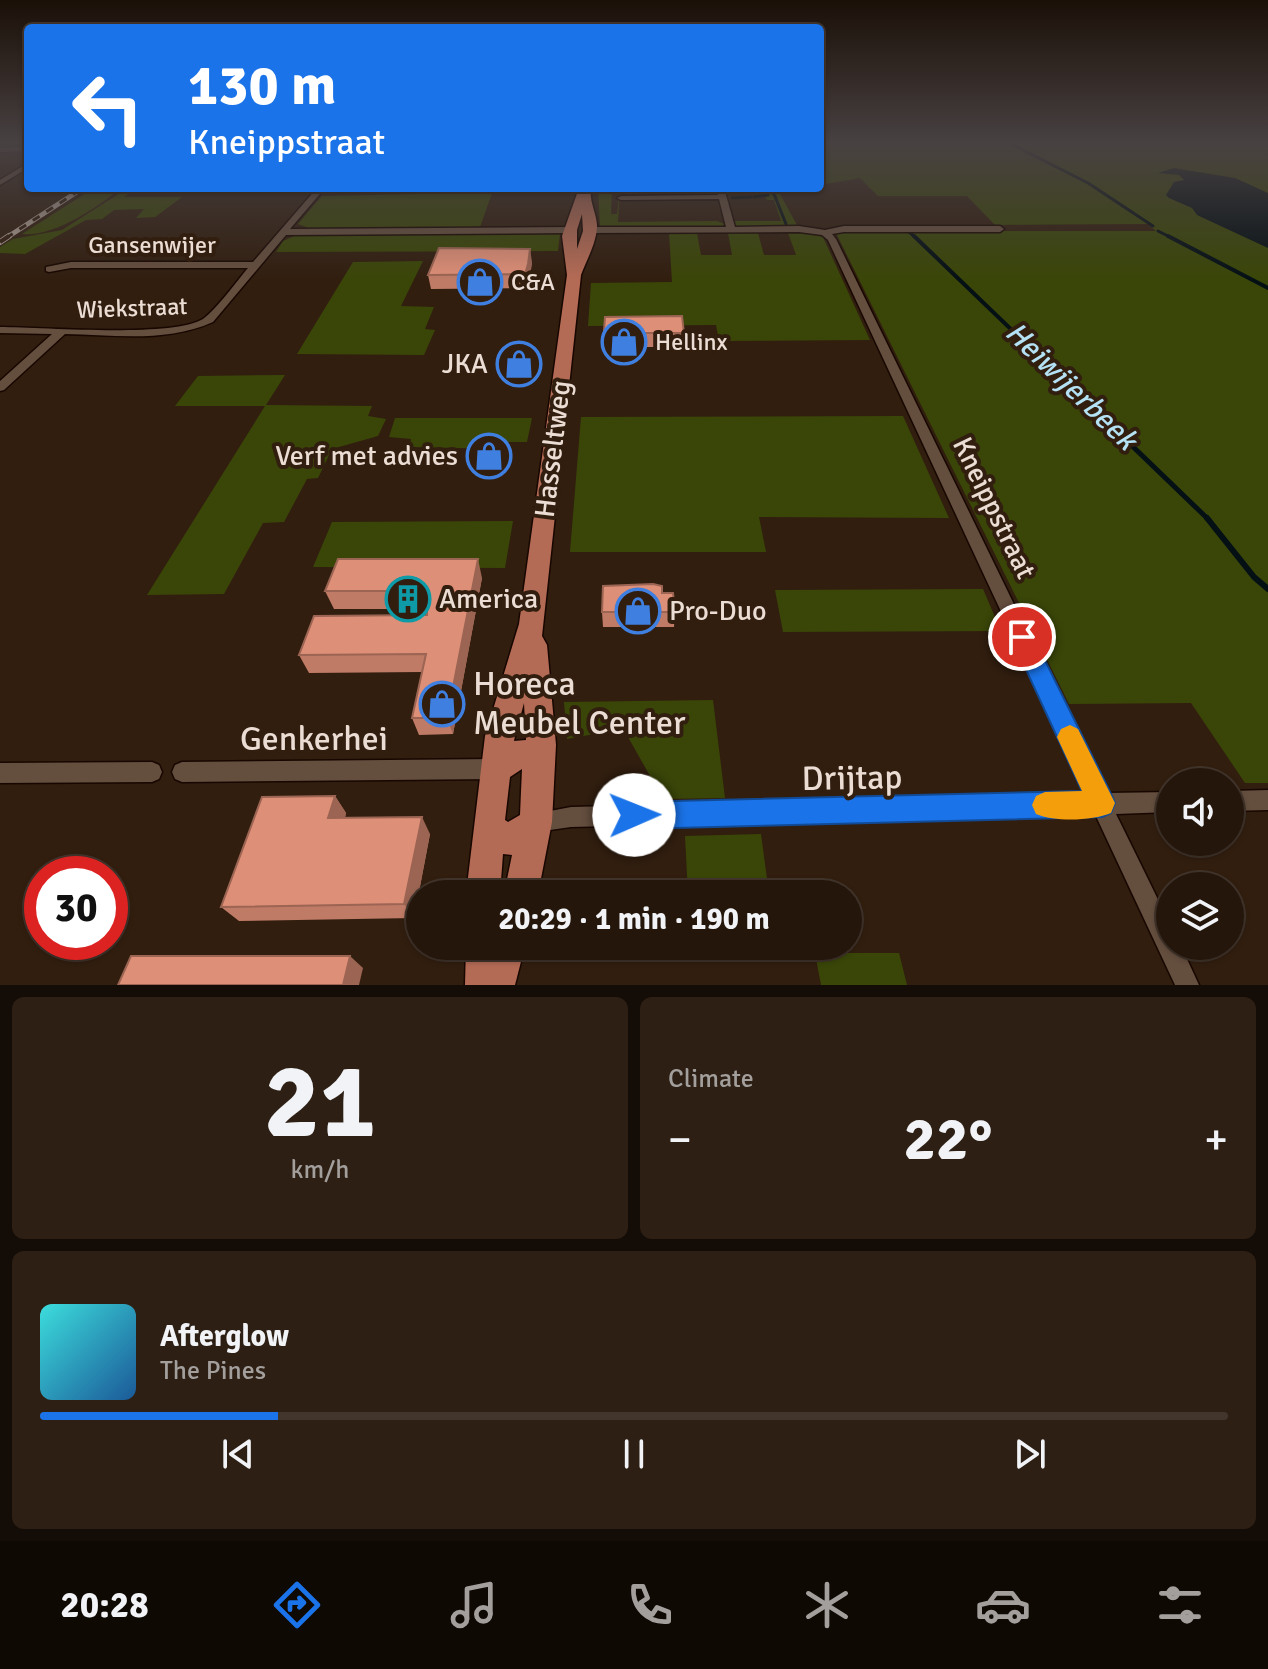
<!DOCTYPE html>
<html lang="en">
<head>
<meta charset="utf-8">
<style>
	body { margin:0; font-family:Signika,sans-serif; background:#2d1f14; color:#f1f3f6; height:100vh; display:flex; flex-direction:column; font-size:30px; white-space:nowrap }
	* { box-sizing:border-box; margin:0 }
	p { font-size:26px; color:#a39f9d }
	.icon { flex:none; width:44px; height:44px; fill:none; stroke:currentColor; stroke-width:2; stroke-linecap:round; stroke-linejoin:round }
	.map { position:relative; height:985px; overflow:hidden }
	.details { display:flex; flex-direction:column; gap:12px; padding:12px; background:#140c06; flex:1 }
	.details>* { flex:none }
	.guide { position:absolute; left:24px; top:24px; width:800px; height:168px; border-radius:8px; box-shadow:0 2px 6px #0004,0 0 0 2px #42352c; background:#1a73e8; color:#fff; overflow:hidden }
	.controls { position:absolute; left:1156px; top:768px; display:grid; gap:16px }
	.controls a { display:grid; place-items:center; width:88px; height:88px; border-radius:50%; background:#25160b; box-shadow:0 2px 6px #0004,0 0 0 2px #42352c; font-size:40px }
	.speed { position:absolute; left:24px; top:856px; display:flex; gap:16px; font-size:40px; font-weight:700; text-align:center }
	.speed>* { display:grid; place-content:center; width:104px; height:104px; border-radius:50%; background:#25160b; box-shadow:0 2px 6px #0004,0 0 0 2px #42352c; line-height:1 }
	.speed .limit { border:12px solid #d22; background:#fff; color:#111 }
	.pin { position:absolute; display:grid; place-items:center; width:68px; height:68px; color:#fff; margin:-34px; border:4px solid #fff; border-radius:50%; box-shadow:0 2px 8px #0007 }
	.me { position:absolute; width:88px; margin:-44px; rotate:89deg; stroke-linejoin:round; filter:drop-shadow(0 0 6px #0008) }
	.turn { display:flex; align-items:center; gap:28px; height:168px; padding:0 32px; font-size:36px }
	.turn .icon { width:104px; height:104px; stroke-width:2.5 }
	.turn b { display:block; font-size:56px; line-height:68px }
	.big { font-size:60px; font-weight:800; line-height:1.1 }
	.details .widget { flex:1; display:flex; flex-direction:column; justify-content:center; gap:12px; min-width:0; padding:0 28px; border-radius:12px; background:#2d1f14 }
	.details .dial { align-items:center; gap:0 }
	.dial b { font-size:104px; line-height:1 }
	.song { display:flex; align-items:center; gap:24px }
	.cover { width:96px; height:96px; border-radius:12px; background:linear-gradient(135deg,hsl(180 70% 55%),hsl(210 70% 35%)) }
	.played { height:8px; border-radius:4px; background:linear-gradient(90deg,#1a73e8 20%,#42352c 20%) }
	.keys { display:flex; justify-content:space-around; direction:ltr }
	.heat { display:flex; justify-content:space-between; align-items:center; font-size:44px; direction:ltr }
	.details .tiles { flex:1; display:grid; gap:12px; grid-template-columns:1fr 1fr }
	.widget:last-child { grid-column:span 2 }
	.trip { position:absolute; left:406px; top:880px; width:456px; height:80px; border-radius:40px; background:#25160b; box-shadow:0 2px 6px #0004,0 0 0 2px #42352c; font-weight:800; line-height:80px; text-align:center }
	.tabs { display:flex; height:128px; justify-content:space-around; align-items:center; background:#0f0904; color:#a39f9d }
	.tabs .icon { width:56px; height:56px }
	.tabs .on { color:#1a73e8 }
	.tabs b { font-size:36px; color:#f1f3f6 }
	.map>svg:first-child { display:block }
</style>
</head>
<body>
<div class="map">
<svg width="1268" height="985" viewBox="0 0 1268 985">
	<rect width="100%" height="100%" fill="#311e0f"/>
	<g fill="#3a4608">
		<path d="M 820,142 L 1268,142 L 1268,783 L 1245,783 L 1191,703 L 1069,704 L 835,231 L 1156,231 L 1148,224 L 995,225 L 967,196 L 878,196 L 860,178 L 820,185 Z"/>
		<path d="M 94,188 L 121,188 C 98,207 52,238 22,234 Z"/>
		<path d="M 128,188 L 137,188 L 124,197 L 182,197 L 155,217 L 136,218 L 144,209 L 114,210 L 102,219 L 86,220 L 25,254 L 0,253 L 0,247 L 13,239 L 62,230 Z"/>
		<path d="M 421,188 L 461,188 L 461,193 L 492,193 L 480,227 L 309,228 L 298,224 L 322,196 L 418,194 Z"/>
		<path d="M 598,188 L 612,188 L 611,214 L 617,214 L 620,188 L 618,222 L 717,221 L 725,224 L 717,228 L 600,227 Z"/>
		<path d="M 761,188 L 802,188 L 779,192 L 798,227 L 734,226 L 732,222 L 736,221 L 781,221 L 774,200 L 767,200 Z"/>
		<path d="M 669,233 L 697,233 L 701,255 L 732,255 L 728,233 L 758,233 L 764,255 L 796,255 L 788,233 L 812,233 L 823,237 L 870,340 L 719,341 L 716,325 L 588,326 L 591,283 L 672,282 Z"/>
		<path d="M 299,234 L 560,234 L 558,251 L 276,252 L 283,241 Z"/>
		<path d="M 423,261 L 401,306 L 434,307 L 425,329 L 435,330 L 424,355 L 297,354 L 353,262 Z"/>
		<path d="M 285,375 L 266,405 L 372,406 L 368,416 L 386,419 L 378,436 L 332,449 L 318,478 L 307,479 L 284,522 L 263,523 L 224,594 L 147,595 L 265,406 L 175,406 L 198,376 Z"/>
		<path d="M 903,416 L 949,518 L 759,517 L 766,552 L 570,552 L 581,417 Z"/>
		<path d="M 395,418 L 532,418 L 527,442 L 507,442 L 505,449 L 410,447 L 411,439 L 389,437 Z"/>
		<path d="M 513,521 L 505,568 L 313,567 L 332,522 Z"/>
		<path d="M 983,589 L 1001,631 L 783,632 L 775,590 Z"/>
		<path d="M 713,700 L 725,798 L 663,799 L 628,737 L 611,731 L 567,739 L 564,702 Z"/>
		<path d="M 761,834 L 769,894 L 688,894 L 685,836 Z"/>
		<path d="M 691,946 L 777,946 L 778,953 L 691,955 Z"/>
		<path d="M 815,953 L 899,953 L 907,985 L 821,985 Z"/>
	</g>
	<path fill="#051015" d="M 1174,168 L 1235,178 L 1268,193 L 1268,248 L 1197,215 L 1192,208 L 1169,198 L 1166,195 L 1174,182 L 1184,180 L 1179,175 L 1158,173 Z"/>
	<g fill="none" stroke-linecap="round" stroke-linejoin="round">
		<g stroke="#051015" stroke-width="3">
			<path d="M 1007,142 L 1088,183 L 1153,226"/>
			<path d="M 763,188 L 774,194 L 786,224"/>
			<path d="M 754,197 L 768,195"/>
			<path d="M 732,198 L 751,197"/>
			<path d="M 908,231 L 916,238"/>
			<path d="M 1158,231 L 1172,238"/>
		</g>
		<g stroke="#051015" stroke-width="4">
			<path d="M 914,236 L 1044,361"/>
			<path d="M 1168,236 L 1268,288"/>
		</g>
		<path stroke="#051015" stroke-width="5" d="M 1042,359 L 1209,520"/>
		<path stroke="#051015" stroke-width="6" d="M 1207,518 L 1254,577 L 1268,589"/>
		<g stroke="#180700" stroke-width="3">
			<g id="street">
				<path d="M 28,147 L 28,151 L 0,152 L 0,148 Z"/>
				<path d="M 28,163 L 28,168 L 0,185 L 0,180 Z"/>
				<path d="M 317,188 L 325,188 L 290,229 L 571,227 L 575,230 L 571,233 L 286,235 L 213,322 C 167,343 113,335 65,334 L 4,390 L 0,391 L 0,381 L 52,334 L 0,333 L 0,327 C 42,327 172,338 203,319 C 216,310 237,281 248,268 L 71,268 L 49,272 L 46,271 L 46,267 L 71,262 L 253,262 Z"/>
				<path d="M 716,188 L 724,188 L 735,227 L 799,226 L 825,230 L 844,226 L 1000,226 L 1004,229 L 1000,232 L 844,232 L 832,234 L 836,239 L 1106,793 L 1170,792 L 1170,812 L 1116,814 L 1170,924 L 1170,946 L 1181,946 L 1199,985 L 1175,985 L 1095,814 L 571,827 L 536,832 L 529,829 L 526,822 L 529,815 L 571,807 L 1086,794 L 828,240 L 822,235 L 799,232 L 591,233 L 587,230 L 591,227 L 726,227 L 719,199 L 621,200 L 617,198 L 621,196 L 718,195 Z"/>
				<path d="M 495,759 L 502,762 L 505,769 L 502,776 L 495,779 L 182,782 L 175,779 L 172,772 L 175,765 L 182,762 Z"/>
				<path d="M 152,762 L 159,765 L 162,772 L 159,779 L 152,782 L 0,783 L 0,763 Z"/>
				<path d="M 1268,790 L 1268,810 L 1230,811 L 1230,791 Z"/>
			</g>
		</g>
		<g stroke="#180700" stroke-width="3">
			<g id="primary">
				<path d="M 579,188 L 591,188 C 589,202 596,211 597,225 C 597,242 587,259 581,275 L 542,636 L 547,645 L 556,745 L 552,822 L 538,894 L 504,894 L 512,855 L 503,854 L 500,894 L 466,894 L 485,736 L 519,624 L 567,275 L 562,236 ZM 582,214 L 583,231 L 577,249 L 577,230 ZM 524,703 L 526,740 L 514,741 L 515,736 ZM 522,769 L 520,815 L 508,822 L 505,820 L 510,777 Z"/>
				<path d="M 466,946 L 525,946 L 515,985 L 465,985 Z"/>
			</g>
		</g>
		<use href="#street" fill="#644e3e" fill-rule="evenodd"/>
		<use href="#primary" fill="#b46b55" fill-rule="evenodd"/>
		<g stroke="#ac9d92" stroke-width="5">
			<path id="rail-far1" d="M 6,238 L 83,188"/>
		</g>
		<g stroke="#ac9d92" stroke-width="6">
			<path id="rail" d="M 0,242 L 9,236"/>
		</g>
		<use href="#rail-far1" stroke="#311e0f" stroke-width="3" stroke-dasharray="8" stroke-linecap="butt"/>
		<use href="#rail" stroke="#311e0f" stroke-width="4" stroke-dasharray="11" stroke-linecap="butt"/>
	</g>
	<g fill="#bf7b66">
		<path d="M 532,262 L 530,277 L 526,288 L 431,289 L 428,275 Z"/>
		<path d="M 604,331 L 684,333 L 683,347 L 644,347 L 644,354 L 616,354 L 613,345 L 604,345 Z"/>
		<path d="M 482,578 L 453,734 L 419,735 L 412,718 L 422,672 L 309,673 L 299,655 L 427,615 L 427,609 L 334,609 L 325,591 Z"/>
		<path d="M 662,593 L 675,612 L 674,627 L 603,627 L 602,612 Z"/>
		<path d="M 335,796 L 346,813 L 345,818 L 430,834 L 414,918 L 239,921 L 221,907 Z"/>
	</g>
	<g fill="#9b6453">
		<path d="M 530,249 L 532,262 L 530,277 L 526,288 L 525,274 Z"/>
		<path d="M 478,559 L 482,578 L 453,734 L 447,718 Z"/>
		<path d="M 335,796 L 346,813 L 340,834 L 328,818 Z"/>
		<path d="M 422,817 L 430,834 L 414,918 L 404,904 Z"/>
		<path d="M 350,956 L 363,968 L 359,985 L 343,985 Z"/>
	</g>
	<g fill="#de8f77" stroke="#9b6453" stroke-width="2">
		<path d="M 439,248 L 530,249 L 528,264 L 525,274 L 428,275 Z"/>
		<path d="M 682,316 L 684,333 L 644,333 L 644,339 L 615,340 L 613,331 L 604,331 L 605,317 Z"/>
		<path d="M 338,559 L 478,559 L 447,718 L 412,718 L 426,654 L 299,655 L 314,616 L 427,615 L 427,591 L 325,591 Z"/>
		<path d="M 653,584 L 662,586 L 662,593 L 673,593 L 675,612 L 602,612 L 603,586 Z"/>
		<path d="M 335,796 L 328,818 L 422,817 L 404,904 L 221,907 L 262,797 Z"/>
		<path d="M 131,956 L 350,956 L 343,985 L 118,985 Z"/>
	</g>
	<linearGradient id="sky" x2="0" y2="1"><stop stop-color="#1b1008"/><stop offset="0.51" stop-color="#484142"/><stop offset="1" stop-color="#484142" stop-opacity="0"/></linearGradient>
	<rect width="1268" height="280" fill="url(#sky)"/>
	<path fill="#1a73e8" stroke="#114b97" stroke-width="2" d="M 1022,627 L 1030,630 L 1111,794 L 1115,803 L 1111,813 L 1102,817 L 634,829 L 625,825 L 621,815 L 625,806 L 634,802 L 1082,791 L 1011,637 L 1014,630 Z"/>
	<path fill="#f59e0b" d="M 1070,725 L 1078,729 L 1115,803 L 1111,813 C 1092,821 1055,822 1036,814 L 1032,805 L 1036,796 L 1045,792 L 1082,791 L 1057,737 L 1061,729 Z"/>
	<defs>
		<g id="shop-ring" transform="scale(2.3)"><circle r="9.5" fill="#311e0f" stroke="#3f7fe0" stroke-width="1.5"/><path d="M-5-2.5h2.3a2.7 3.5 0 0 1 5.4 0H5L5.5 6h-11ZM-1.5-2.5h3a1.5 2.3 0 0 0-3 0Z" fill="#3f7fe0"/></g>
		<g id="building-ring" transform="scale(2.3)"><circle r="9.5" fill="#311e0f" stroke="#0f9aa8" stroke-width="1.5"/><path d="M-4-6H4V6H1V3H-1V6H-4ZM-2.5-4.3h1.7v1.8h-1.7ZM.8-4.3h1.7v1.8H.8ZM-2.5-1h1.7V.8h-1.7ZM.8-1h1.7V.8H.8Z" fill="#0f9aa8"/></g>
	</defs>
	<g fill-rule="evenodd">
		<use href="#shop-ring" x="480" y="282"/>
		<use href="#shop-ring" x="624" y="342"/>
		<use href="#shop-ring" x="519" y="364"/>
		<use href="#shop-ring" x="489" y="456"/>
		<use href="#building-ring" x="408" y="599"/>
		<use href="#shop-ring" x="638" y="611"/>
		<use href="#shop-ring" x="442" y="704"/>
	</g>
	<g text-anchor="middle" dominant-baseline="central" stroke-width="8" stroke-linejoin="round" paint-order="stroke">
		<g font-size="24" fill="#ebddd4" stroke="#311e0f">
			<text x="152" y="245">Gansenwijer</text>
			<text transform="translate(132 308) rotate(-2)">Wiekstraat</text>
		</g>
		<g font-size="24" fill="#ebddd4" stroke="#311e0f" text-anchor="start">
			<text x="511" y="282">C&amp;A</text>
			<text x="655" y="342">Hellinx</text>
		</g>
		<g font-size="28" fill="#ebddd4" stroke="#311e0f" text-anchor="end">
			<text x="488" y="364">JKA</text>
			<text x="458" y="456">Verf met advies</text>
			<text x="439" y="599" text-anchor="start">America</text>
			<text x="669" y="611" text-anchor="start">Pro-Duo</text>
		</g>
		<g font-size="28" fill="#ebddd4" stroke="#311e0f">
			<text transform="translate(553 449) rotate(-83)">Hasseltweg</text>
			<text transform="translate(994 508) rotate(64)">Kneippstraat</text>
		</g>
		<g font-size="30" font-style="italic" fill="#b4e2f4" stroke="#311e0f">
			<text transform="translate(1071 386) rotate(44)">Heiwijerbeek</text>
		</g>
		<g font-size="34" fill="#ebddd4" stroke="#311e0f" text-anchor="start">
			<text x="473" y="684">Horeca<tspan x="473" dy="39">Meubel Center</tspan></text>
		</g>
		<g font-size="34" fill="#ebddd4" stroke="#311e0f">
			<text x="314" y="739">Genkerhei</text>
			<text transform="translate(852 778) rotate(-1)">Drijtap</text>
		</g>
	</g>
</svg>
<div class="controls">
<a><svg class="icon" aria-label="sound" viewBox="0 0 24 24"><path d="M4 9h4l5-4v14l-5-4H4zM17 9q2 3 0 6"/></svg></a>
<a><svg class="icon" aria-label="layers" viewBox="0 0 24 24"><path d="M12 4l9 5-9 5-9-5zM3 14l9 5 9-5"/></svg></a>
</div>
<div class="speed"><div class="limit">30</div></div>
<div class="pin" style="left:1022px;top:637px;background:#d93025"><svg class="icon" aria-label="arrive" viewBox="0 0 24 24"><path d="M6 21V4h12l-3 4 3 4H6"/></svg></div>
<svg class="me" style="left:634px;top:815px" viewBox="-20 -20 40 40"><circle r="19" fill="#fff"/><path d="M0-13L10 11 0 6-10 11z" fill="#1a73e8"/></svg>
<div class="trip">20:29 · 1 min · 190 m</div>
<div class="guide">
<div class="turn"><svg class="icon" aria-label="left" viewBox="0 0 24 24"><path d="M17 20v-9H6M10 6l-5 5 5 5"/></svg><div><b>130 m</b>Kneippstraat</div></div>
</div>
</div>
<section class="details">
<div class="tiles">
<div class="widget dial"><b>21</b><p>km/h</p></div>
<div class="widget"><p>Climate</p>
<div class="heat"><a>−</a><b class="big">22°</b><a>+</a></div>
</div>
<div class="widget">
<div class="song"><i class="cover"></i><div><b>Afterglow</b><p>The Pines</p></div></div>
<div class="played"></div>
<div class="keys"><svg class="icon" aria-label="previous" viewBox="0 0 24 24"><path d="M18 5L8 12l10 7zM5 5v14"/></svg><svg class="icon" aria-label="pause" viewBox="0 0 24 24"><path d="M8 5v14M16 5v14"/></svg><svg class="icon" aria-label="next" viewBox="0 0 24 24"><path d="M6 5l10 7-10 7zM19 5v14"/></svg></div>
</div>
</div>
</section>
<nav class="tabs">
<b>20:28</b>
<svg class="icon on" aria-label="directions" viewBox="0 0 24 24"><path d="M12 3l9 9-9 9-9-9zM9 14v-3h6M13 9l2 2-2 2"/></svg>
<svg class="icon" aria-label="music" viewBox="0 0 24 24"><path d="M9 18V5l10-2v13"/><circle cx="6" cy="18" r="3"/><circle cx="16" cy="16" r="3"/></svg>
<svg class="icon" aria-label="phone" viewBox="0 0 24 24"><path d="M5 4h4l2 5-3 2q2 4 5 5l2-3 5 2v4C11 20 4 13 5 4z"/></svg>
<svg class="icon" aria-label="climate" viewBox="0 0 24 24"><path d="M12 3v18M4 7l16 10M4 17L20 7"/></svg>
<svg class="icon" aria-label="car" viewBox="0 0 24 24"><path d="M5 17H2v-5l4-1 3-4h7l3 4 3 1v5h-3M9 17h6M6 11h13"/><circle cx="7" cy="17" r="2"/><circle cx="17" cy="17" r="2"/></svg>
<svg class="icon" aria-label="filters" viewBox="0 0 24 24"><path d="M4 7h16M4 17h16"/><circle cx="9" cy="7" r="2"/><circle cx="15" cy="17" r="2"/></svg>
</nav>
</body>
</html>
